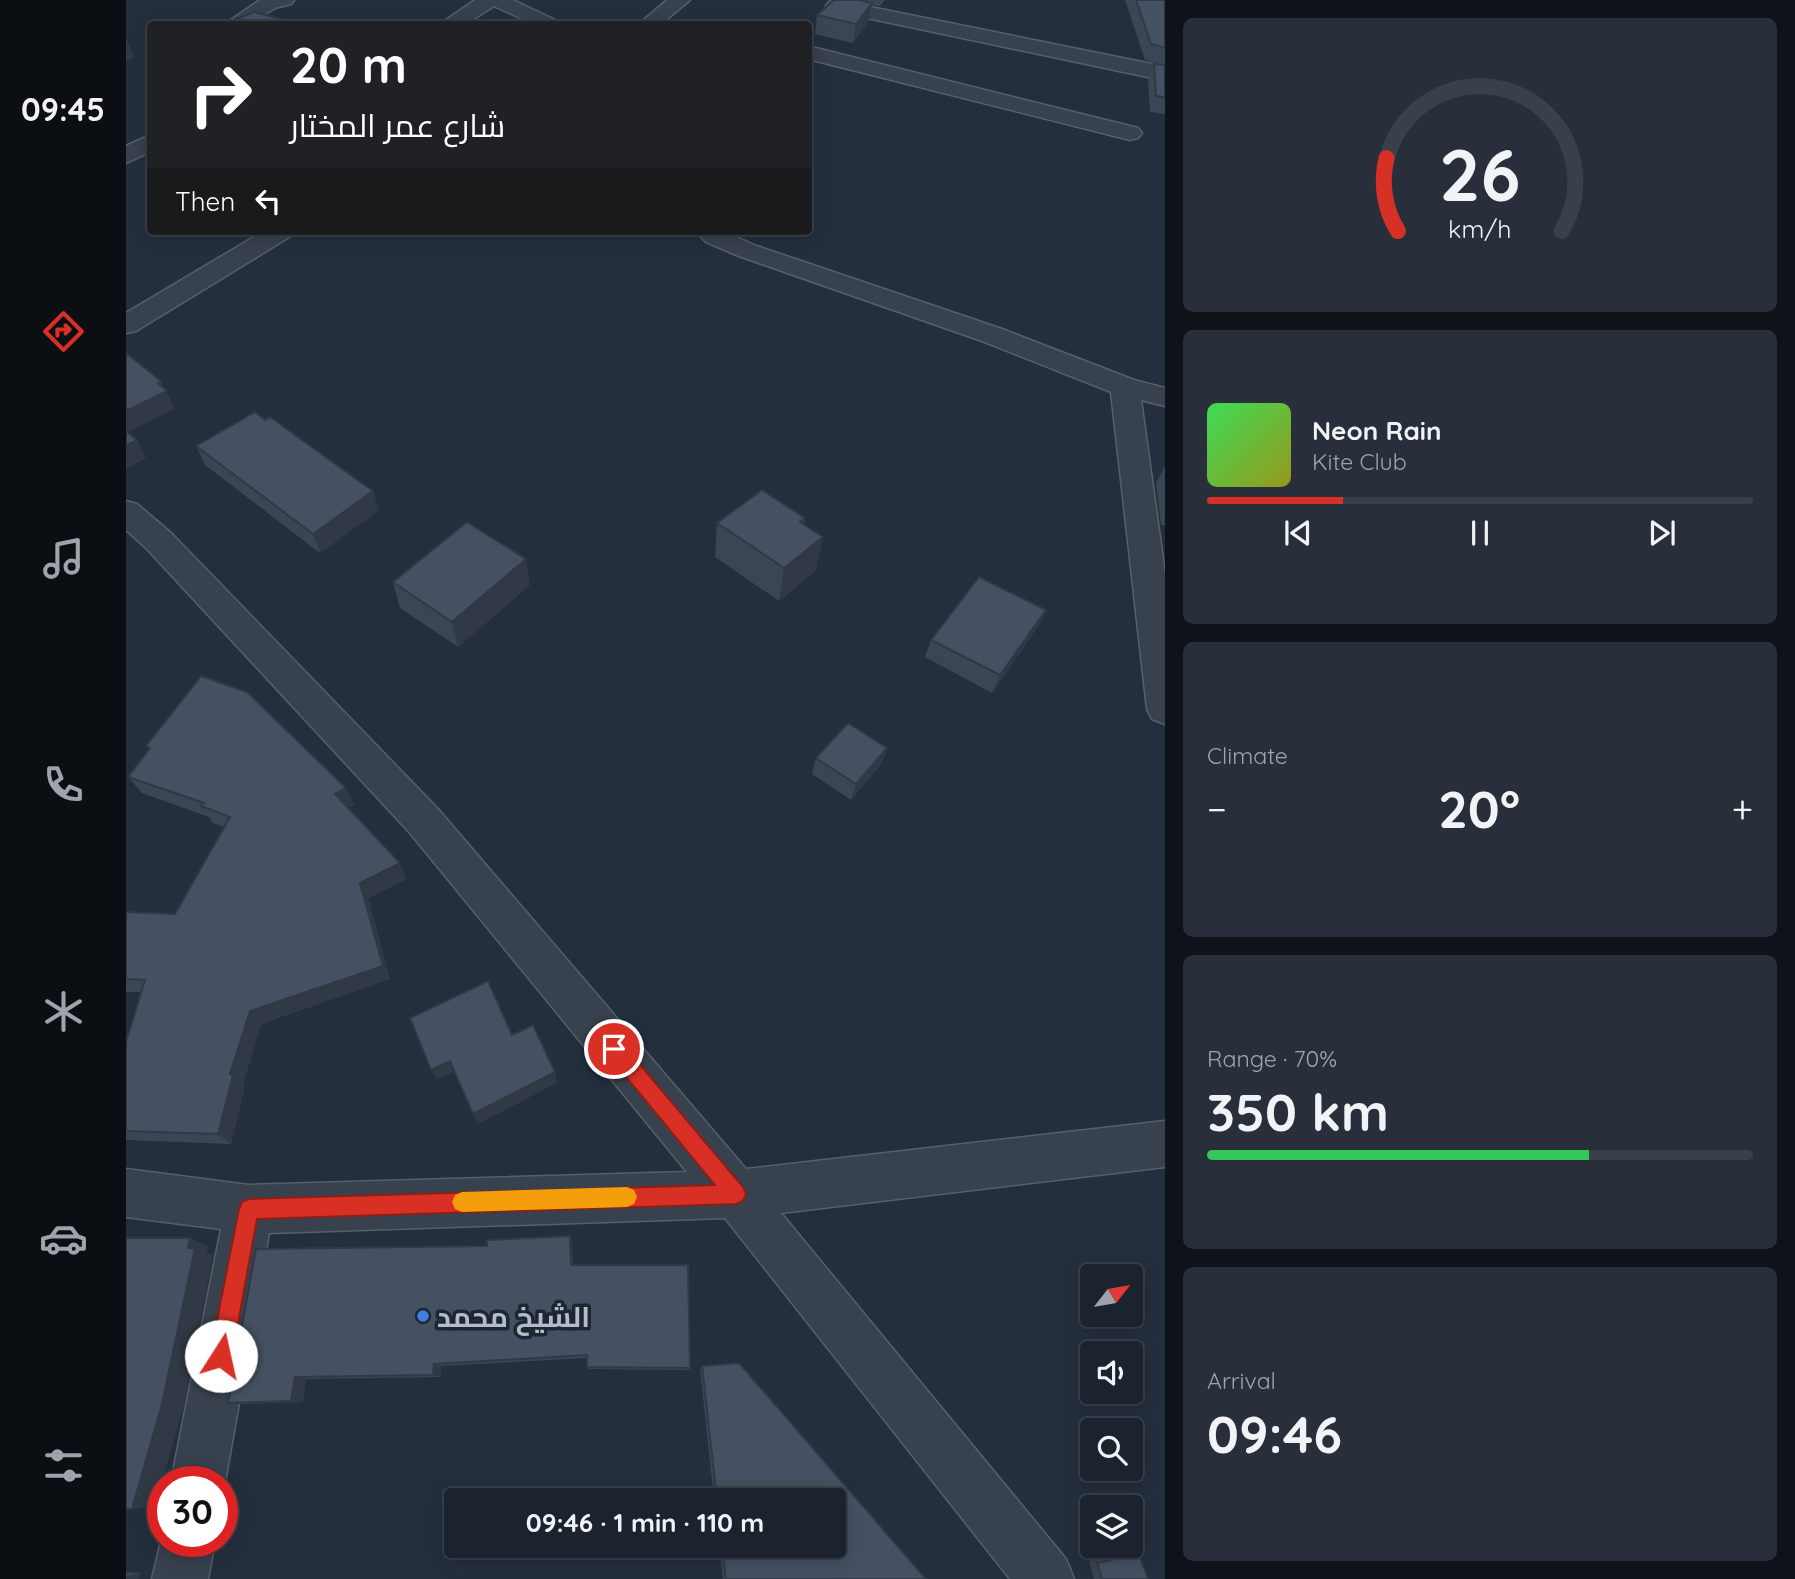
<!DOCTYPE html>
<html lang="en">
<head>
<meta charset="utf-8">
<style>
	body { margin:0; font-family:Quicksand,Cairo,sans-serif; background:#282f3a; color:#f1f3f6; height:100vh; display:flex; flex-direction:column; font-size:26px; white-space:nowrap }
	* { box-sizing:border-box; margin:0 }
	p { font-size:23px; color:#a0a4aa }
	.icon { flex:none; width:38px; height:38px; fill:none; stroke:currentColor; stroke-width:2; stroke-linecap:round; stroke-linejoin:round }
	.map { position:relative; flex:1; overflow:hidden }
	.sheet { display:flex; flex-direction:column; gap:18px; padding:18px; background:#0f1319; width:630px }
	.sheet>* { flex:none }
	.guide { position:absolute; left:21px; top:21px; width:665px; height:214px; border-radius:7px; box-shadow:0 4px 18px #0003,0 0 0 2px #39404a; background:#202124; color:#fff; overflow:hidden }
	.needle { width:46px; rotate:59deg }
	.buttons { position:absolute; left:954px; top:1264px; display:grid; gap:14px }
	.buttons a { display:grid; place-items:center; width:63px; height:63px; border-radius:7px; background:#1b232e; box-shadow:0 4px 18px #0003,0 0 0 2px #39404a; font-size:35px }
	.speed { position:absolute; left:21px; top:1466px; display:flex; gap:14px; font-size:35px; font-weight:700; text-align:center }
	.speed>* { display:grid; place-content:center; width:91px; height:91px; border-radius:50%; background:#1b232e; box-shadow:0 4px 18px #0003,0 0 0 2px #39404a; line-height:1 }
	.speed .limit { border:10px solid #d22; background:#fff; color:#111 }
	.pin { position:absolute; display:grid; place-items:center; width:60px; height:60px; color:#fff; margin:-30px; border:4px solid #fff; border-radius:50%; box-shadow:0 2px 7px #0007 }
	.me { position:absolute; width:77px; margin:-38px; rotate:10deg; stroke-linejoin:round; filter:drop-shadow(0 0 5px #0008) }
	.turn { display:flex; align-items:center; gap:24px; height:147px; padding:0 28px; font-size:32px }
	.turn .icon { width:91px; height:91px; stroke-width:2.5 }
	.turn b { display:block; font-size:49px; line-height:60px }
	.then { display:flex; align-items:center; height:66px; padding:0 28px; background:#0003; gap:14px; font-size:26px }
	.big { font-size:52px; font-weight:800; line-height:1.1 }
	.sheet .tile { flex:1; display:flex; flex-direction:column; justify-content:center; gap:10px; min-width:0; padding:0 24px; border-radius:10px; background:#282f3a }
	.sheet .dial { align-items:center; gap:0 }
	.dial svg { height:182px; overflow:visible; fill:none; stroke:#39404a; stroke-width:7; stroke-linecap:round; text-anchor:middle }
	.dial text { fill:#f1f3f6; stroke:none }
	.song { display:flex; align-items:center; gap:21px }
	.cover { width:84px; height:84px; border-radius:10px; background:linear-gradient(135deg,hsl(130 70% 55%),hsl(60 70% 35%)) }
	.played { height:7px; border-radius:4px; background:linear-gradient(90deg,#d93025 25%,#39404a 25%) }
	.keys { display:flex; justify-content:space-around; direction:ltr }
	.heat { display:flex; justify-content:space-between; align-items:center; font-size:38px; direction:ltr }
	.charge { height:10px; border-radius:5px; background:linear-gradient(90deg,#34c759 70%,#39404a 0) }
	.trip { position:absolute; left:318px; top:1488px; width:402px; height:70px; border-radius:7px; background:#1b232e; box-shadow:0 4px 18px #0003,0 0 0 2px #39404a; font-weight:800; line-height:70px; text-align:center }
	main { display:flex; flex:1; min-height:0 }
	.tabs { display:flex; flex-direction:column; width:126px; justify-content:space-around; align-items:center; background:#0b0e12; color:#a0a4aa }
	.tabs .icon { width:49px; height:49px }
	.tabs .active { color:#d93025 }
	.tabs b { font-size:32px; color:#f1f3f6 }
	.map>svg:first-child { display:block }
</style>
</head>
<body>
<main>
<nav class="tabs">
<b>09:45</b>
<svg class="icon active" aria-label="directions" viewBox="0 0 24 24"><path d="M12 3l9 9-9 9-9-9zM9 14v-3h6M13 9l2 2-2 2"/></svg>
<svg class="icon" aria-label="music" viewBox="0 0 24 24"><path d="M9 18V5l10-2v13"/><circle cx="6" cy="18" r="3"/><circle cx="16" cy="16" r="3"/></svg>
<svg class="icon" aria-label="phone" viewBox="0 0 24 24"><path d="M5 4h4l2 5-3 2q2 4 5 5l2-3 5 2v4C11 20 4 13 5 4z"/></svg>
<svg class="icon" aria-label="climate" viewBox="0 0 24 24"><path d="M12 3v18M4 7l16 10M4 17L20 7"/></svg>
<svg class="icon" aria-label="car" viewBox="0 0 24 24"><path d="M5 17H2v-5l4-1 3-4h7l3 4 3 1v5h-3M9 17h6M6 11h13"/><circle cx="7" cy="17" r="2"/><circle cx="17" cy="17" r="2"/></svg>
<svg class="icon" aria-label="filters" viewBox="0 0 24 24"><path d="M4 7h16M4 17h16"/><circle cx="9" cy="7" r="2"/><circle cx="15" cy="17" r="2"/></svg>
</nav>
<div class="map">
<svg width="1039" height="1579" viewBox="0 0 1039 1579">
	<rect width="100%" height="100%" fill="#242f3e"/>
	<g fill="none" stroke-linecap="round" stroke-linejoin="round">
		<g stroke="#565f6c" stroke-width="3">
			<g id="minor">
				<path d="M 134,0 L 168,0 L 165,4 L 149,8 L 123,24 L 99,24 Z"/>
				<path d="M 349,0 L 387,0 L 429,20 L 432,24 L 407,24 L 368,6 L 340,24 L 317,24 L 320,20 Z"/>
				<path d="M 541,0 L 564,0 L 535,24 L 513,24 Z"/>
				<path d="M 710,0 L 1031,65 L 1039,67 L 1039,76 L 1031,79 L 703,10 L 700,6 L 703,2 Z"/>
				<path d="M 682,46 L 1012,128 L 1016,133 L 1012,138 L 1004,140 L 682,59 Z"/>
				<path d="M 24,135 L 24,152 L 0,163 L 0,146 Z"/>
				<path d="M 138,231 L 169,231 L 165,236 L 10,331 L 0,333 L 0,313 Z"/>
				<path d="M 570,231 L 597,231 L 628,245 L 876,329 L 1008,380 L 1039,388 L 1039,406 L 1015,400 L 1039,574 L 1039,724 L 1026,719 L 1021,709 L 985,392 L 856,341 L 610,255 L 580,242 Z"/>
				<path d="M 0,501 L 11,504 L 45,533 L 312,809 L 620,1169 L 1039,1121 L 1039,1167 L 655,1213 L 940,1559 L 948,1579 L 884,1579 L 599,1218 L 143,1233 L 99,1482 L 96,1489 L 96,1482 L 45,1482 L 95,1229 L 0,1217 L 0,1169 L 123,1185 L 561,1172 L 284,833 L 21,549 L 0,530 Z"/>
				<path d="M 37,1533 L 37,1542 L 89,1542 L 82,1579 L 26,1579 Z"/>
			</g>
		</g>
		<use href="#minor" fill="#38414e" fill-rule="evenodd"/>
	</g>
	<g fill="#3b4654">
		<path d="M 708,0 L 759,0 L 754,6 L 746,5 L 743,21 L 727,43 L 689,34 L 691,15 Z"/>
		<path d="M 999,0 L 1039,0 L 1039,114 L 1024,112 L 1022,80 L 1028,64 L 1036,65 L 1019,60 Z"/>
		<path d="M 617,231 L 636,231 L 631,236 Z"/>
		<path d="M 70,446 L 253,510 L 194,553 L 79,465 Z"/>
		<path d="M 1039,466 L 1039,525 L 1035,525 L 1030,483 Z"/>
		<path d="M 679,518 L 678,525 L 690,570 L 653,601 L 589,557 L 591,523 Z"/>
		<path d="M 267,582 L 404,585 L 332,647 L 274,608 Z"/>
		<path d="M 920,610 L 911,628 L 866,693 L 799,657 L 805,640 Z"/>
		<path d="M 20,746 L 220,788 L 228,805 L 222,808 L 274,863 L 280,879 L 242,898 L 264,979 L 135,1024 L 117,1084 L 119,1085 L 105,1144 L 0,1140 L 0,1042 L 15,992 L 0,992 L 0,912 L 49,914 L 98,827 L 87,823 L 83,817 L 16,793 L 2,777 L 23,750 Z"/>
		<path d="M 761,748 L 755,764 L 725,800 L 686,774 L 690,758 Z"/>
		<path d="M 444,1236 L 446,1242 L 447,1265 L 564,1368 L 563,1370 L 463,1369 L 461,1367 L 461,1358 L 315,1366 L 314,1377 L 180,1379 L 177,1402 L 115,1404 L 102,1403 L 361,1246 Z"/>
		<path d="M 576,1366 L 800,1579 L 597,1579 L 593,1545 L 709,1545 L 709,1500 L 588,1500 L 574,1369 Z"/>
		<path d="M 1004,1552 L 1013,1554 L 1022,1579 L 968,1579 L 963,1561 Z"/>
		<path d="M 0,1572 L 14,1573 L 13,1579 L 0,1579 Z"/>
	</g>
	<g fill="#303945">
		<path d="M 746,3 L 743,21 L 727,43 L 730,24 Z"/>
		<path d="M 1,39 L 8,56 L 0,62 L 0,40 Z"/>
		<path d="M 35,381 L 49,409 L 0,433 L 0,411 Z"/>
		<path d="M 11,440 L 20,458 L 0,469 L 0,446 Z"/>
		<path d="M 247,491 L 253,510 L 194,553 L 187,534 Z"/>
		<path d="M 697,537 L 690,570 L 653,601 L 658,568 Z"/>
		<path d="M 400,559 L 404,585 L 332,647 L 326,622 Z"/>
		<path d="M 920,610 L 911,628 L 866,693 L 874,675 Z"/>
		<path d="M 761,748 L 755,764 L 725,800 L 730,784 Z"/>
		<path d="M 220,788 L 228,805 L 217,811 L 209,794 Z"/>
		<path d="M 274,863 L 280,879 L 242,898 L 264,979 L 135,1024 L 117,1084 L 119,1085 L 105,1144 L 92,1134 L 104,1074 L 124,1011 L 234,883 Z"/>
		<path d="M 324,1061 L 329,1071 L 311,1080 L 305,1070 Z"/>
		<path d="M 429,1072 L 431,1083 L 352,1124 L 347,1114 Z"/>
		<path d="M 444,1236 L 446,1242 L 447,1270 L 445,1265 Z"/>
		<path d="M 64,1238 L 82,1246 L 81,1253 L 87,1255 L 58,1405 L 29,1506 L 6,1509 Z"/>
		<path d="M 308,1364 L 315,1366 L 314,1377 L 307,1375 Z"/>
		<path d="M 169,1377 L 180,1379 L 177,1402 L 165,1401 Z"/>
		<path d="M 14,1573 L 13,1579 L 0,1579 L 0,1577 Z"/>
	</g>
	<g fill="#455162" stroke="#303945" stroke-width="2">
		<path d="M 708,0 L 733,0 L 746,3 L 730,24 L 691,15 Z"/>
		<path d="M 1010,0 L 1039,0 L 1039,48 L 1025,44 Z"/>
		<path d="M 128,12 L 174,24 L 98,24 Z"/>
		<path d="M 1028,64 L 1039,65 L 1039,97 L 1030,96 Z"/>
		<path d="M 0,353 L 35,381 L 32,383 L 41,391 L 0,411 Z"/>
		<path d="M 129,412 L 139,420 L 144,417 L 247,491 L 187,534 L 70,446 Z"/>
		<path d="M 0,431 L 11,440 L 0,446 Z"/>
		<path d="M 636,490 L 679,518 L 674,522 L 697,537 L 658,568 L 591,523 Z"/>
		<path d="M 341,522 L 400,559 L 326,622 L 267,582 Z"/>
		<path d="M 853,577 L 920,610 L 874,675 L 805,640 Z"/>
		<path d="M 75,676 L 121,692 L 220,788 L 209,794 L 274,863 L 234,883 L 257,966 L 124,1011 L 104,1074 L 107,1075 L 92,1134 L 0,1131 L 0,1042 L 19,980 L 0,979 L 0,912 L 49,914 L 104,817 L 75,806 L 78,803 L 2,777 L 24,748 L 20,746 Z"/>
		<path d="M 722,723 L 761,748 L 730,784 L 690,758 Z"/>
		<path d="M 362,981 L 386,1035 L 407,1025 L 429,1072 L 347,1114 L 324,1061 L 305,1070 L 284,1018 Z"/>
		<path d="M 444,1236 L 445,1265 L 562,1265 L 564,1368 L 461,1367 L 461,1355 L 308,1364 L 307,1375 L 169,1377 L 165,1401 L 102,1403 L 130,1249 L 361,1246 L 361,1240 Z"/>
		<path d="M 0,1238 L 64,1238 L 62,1248 L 69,1248 L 36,1404 L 6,1509 L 0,1509 Z"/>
		<path d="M 613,1363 L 800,1579 L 600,1579 L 596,1545 L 709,1545 L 709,1500 L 591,1500 L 576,1366 Z"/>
		<path d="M 1013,1554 L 1022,1579 L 976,1579 L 971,1563 Z"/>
	</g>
	<path fill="#d93025" stroke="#8d1f18" stroke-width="2" d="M 488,1040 L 495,1042 L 617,1187 L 620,1194 L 617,1201 L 610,1204 L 131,1219 L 106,1356 L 103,1363 L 95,1366 L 87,1363 L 84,1356 L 113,1209 L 116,1202 L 123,1199 L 589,1185 L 482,1055 L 479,1049 L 482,1042 Z"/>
	<path fill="#f59e0b" d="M 501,1187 L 508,1190 L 511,1197 L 508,1204 L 501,1207 L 336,1212 L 329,1209 L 326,1202 L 329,1195 L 336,1192 Z"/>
	<circle fill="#3f7fe0" stroke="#1d2633" stroke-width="2.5" cx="297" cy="1316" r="7"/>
	<g text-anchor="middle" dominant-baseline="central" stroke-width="7" stroke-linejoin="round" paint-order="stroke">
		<g font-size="28" font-weight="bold" fill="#b4bcc9" stroke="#1d2633" text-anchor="start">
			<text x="311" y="1316">الشيخ محمد</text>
		</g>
	</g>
</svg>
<div class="buttons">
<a><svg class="needle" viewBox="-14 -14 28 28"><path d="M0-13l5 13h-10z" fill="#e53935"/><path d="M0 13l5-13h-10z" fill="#a0a4aa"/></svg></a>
<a><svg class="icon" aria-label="sound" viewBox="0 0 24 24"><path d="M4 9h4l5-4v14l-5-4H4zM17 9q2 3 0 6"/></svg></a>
<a><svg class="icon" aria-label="search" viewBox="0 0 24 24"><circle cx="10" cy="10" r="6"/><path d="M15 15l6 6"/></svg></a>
<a><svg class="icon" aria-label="layers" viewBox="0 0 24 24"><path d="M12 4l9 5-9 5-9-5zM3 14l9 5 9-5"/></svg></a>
</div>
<div class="speed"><div class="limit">30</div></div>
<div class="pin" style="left:488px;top:1049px;background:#d93025"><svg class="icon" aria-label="arrive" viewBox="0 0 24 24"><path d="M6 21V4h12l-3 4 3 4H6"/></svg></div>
<svg class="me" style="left:95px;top:1356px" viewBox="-20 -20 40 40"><circle r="19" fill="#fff"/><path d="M0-13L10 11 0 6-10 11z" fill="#d93025"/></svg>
<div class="trip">09:46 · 1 min · 110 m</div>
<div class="guide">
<div class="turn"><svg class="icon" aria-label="right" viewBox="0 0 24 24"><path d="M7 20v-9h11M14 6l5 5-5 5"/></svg><div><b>20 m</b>شارع عمر المختار</div></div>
<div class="then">Then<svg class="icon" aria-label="left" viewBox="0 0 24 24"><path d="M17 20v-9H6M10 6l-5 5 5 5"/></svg></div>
</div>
</div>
<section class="sheet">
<div class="tile dial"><svg viewBox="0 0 100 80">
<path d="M14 69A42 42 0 1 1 86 69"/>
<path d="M14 69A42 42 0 0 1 9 37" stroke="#d93025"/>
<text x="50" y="56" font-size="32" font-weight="700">26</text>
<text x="50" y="72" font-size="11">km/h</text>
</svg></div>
<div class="tile">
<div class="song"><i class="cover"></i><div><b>Neon Rain</b><p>Kite Club</p></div></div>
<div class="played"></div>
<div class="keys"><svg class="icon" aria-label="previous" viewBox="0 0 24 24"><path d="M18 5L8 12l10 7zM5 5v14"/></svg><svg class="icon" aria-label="pause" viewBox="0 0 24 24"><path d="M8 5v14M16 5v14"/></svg><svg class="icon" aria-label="next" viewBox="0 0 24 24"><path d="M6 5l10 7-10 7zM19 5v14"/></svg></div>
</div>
<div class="tile"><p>Climate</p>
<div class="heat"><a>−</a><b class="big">20°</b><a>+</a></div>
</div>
<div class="tile"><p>Range · 70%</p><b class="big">350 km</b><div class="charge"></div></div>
<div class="tile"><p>Arrival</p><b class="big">09:46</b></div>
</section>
</main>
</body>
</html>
